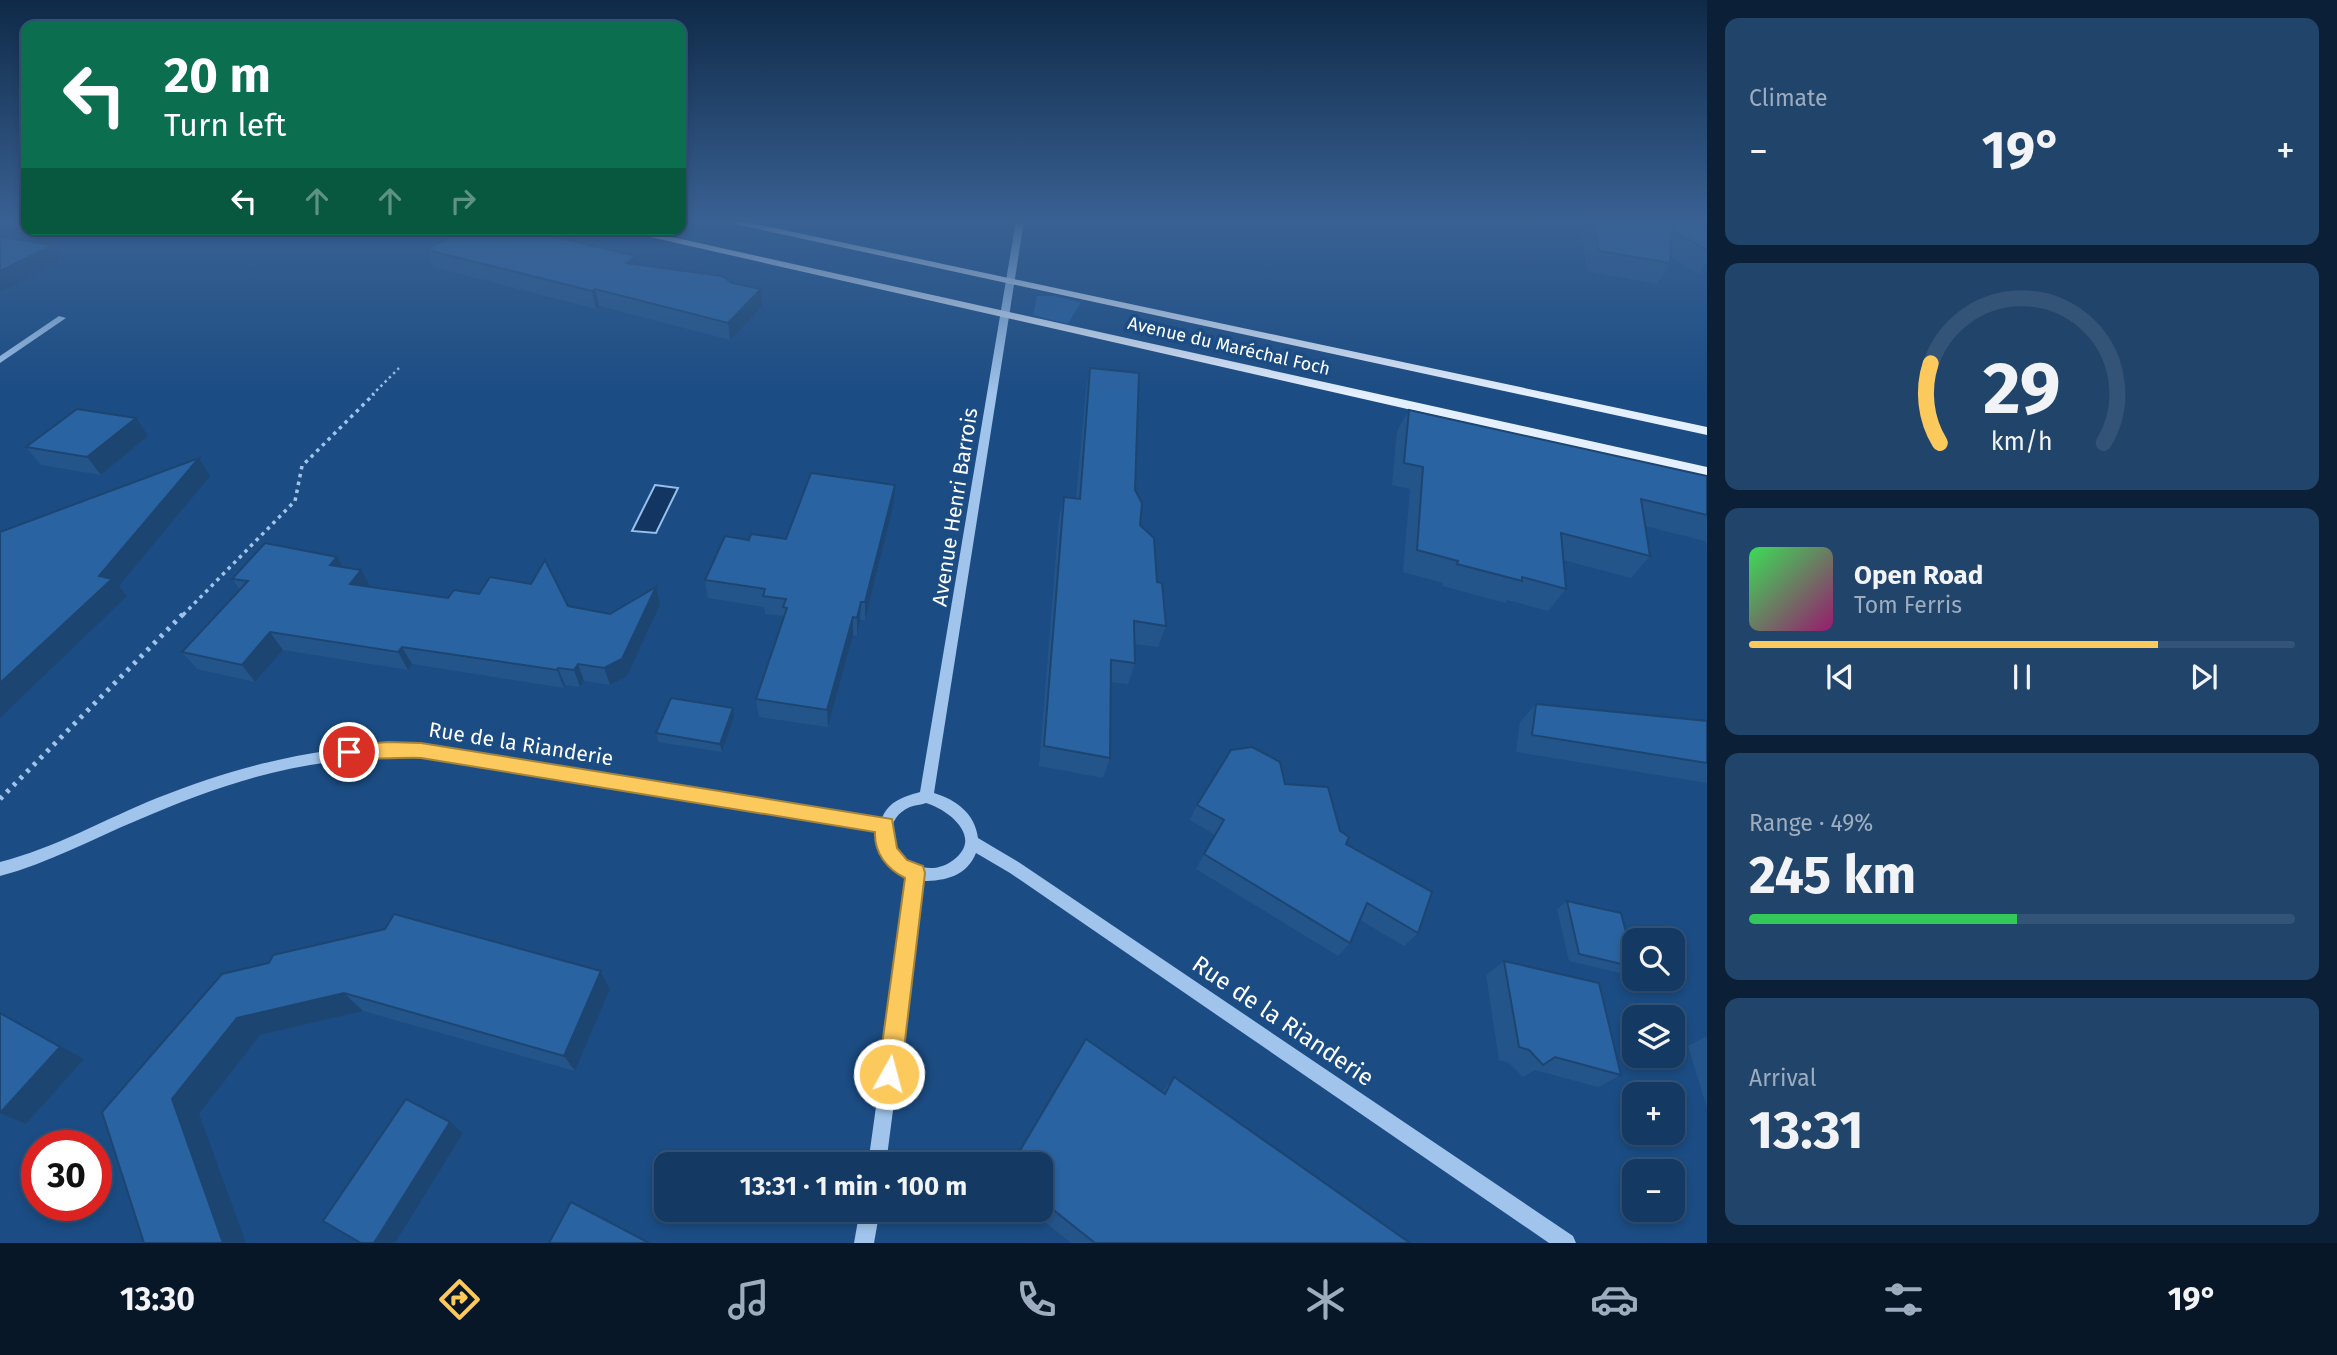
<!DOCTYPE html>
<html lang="en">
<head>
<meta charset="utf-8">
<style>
	body { margin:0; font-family:"Fira Sans",sans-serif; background:#21446b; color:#f1f3f6; height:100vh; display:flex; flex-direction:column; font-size:26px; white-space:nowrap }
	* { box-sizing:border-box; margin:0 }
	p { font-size:23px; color:#9dacbe }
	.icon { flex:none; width:38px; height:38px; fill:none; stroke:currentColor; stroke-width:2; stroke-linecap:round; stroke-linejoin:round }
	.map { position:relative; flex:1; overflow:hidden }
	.side { display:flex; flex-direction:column; gap:18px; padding:18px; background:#0b1f36; width:630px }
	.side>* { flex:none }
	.guide { position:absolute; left:21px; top:21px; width:665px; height:214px; border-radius:14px; box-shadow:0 4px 10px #0003,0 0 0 2px #335377; background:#0b6e4f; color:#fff; overflow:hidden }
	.fabs { position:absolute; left:1622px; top:928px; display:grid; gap:14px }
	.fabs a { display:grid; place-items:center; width:63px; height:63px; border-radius:14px; background:#143962; box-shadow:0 4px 10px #0003,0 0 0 2px #335377; font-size:35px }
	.speed { position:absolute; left:21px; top:1130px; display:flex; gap:14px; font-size:35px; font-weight:700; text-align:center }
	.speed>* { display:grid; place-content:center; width:91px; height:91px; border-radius:50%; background:#143962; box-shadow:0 4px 10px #0003,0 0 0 2px #335377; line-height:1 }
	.speed .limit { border:10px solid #d22; background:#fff; color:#111 }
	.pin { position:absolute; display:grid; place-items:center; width:60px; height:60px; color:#fff; margin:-30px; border:4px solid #fff; border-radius:50%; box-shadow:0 2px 7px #0007 }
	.me { position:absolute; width:77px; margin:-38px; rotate:7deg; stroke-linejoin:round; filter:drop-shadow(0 0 5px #0008) }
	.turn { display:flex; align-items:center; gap:24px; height:147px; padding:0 28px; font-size:32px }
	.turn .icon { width:91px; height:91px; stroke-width:2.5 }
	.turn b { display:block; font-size:49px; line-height:60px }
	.lanes { display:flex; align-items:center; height:66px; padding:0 28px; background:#0003; justify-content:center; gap:35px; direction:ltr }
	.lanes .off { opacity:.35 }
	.big { font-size:52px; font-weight:700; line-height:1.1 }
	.side .widget { flex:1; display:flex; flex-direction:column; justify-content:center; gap:10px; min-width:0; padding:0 24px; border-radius:14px; background:#21446b }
	.side .dial { align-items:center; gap:0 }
	.dial svg { height:182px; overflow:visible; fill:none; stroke:#335377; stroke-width:7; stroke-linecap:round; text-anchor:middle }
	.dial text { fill:#f1f3f6; stroke:none }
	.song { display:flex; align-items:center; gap:21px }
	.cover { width:84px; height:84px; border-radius:10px; background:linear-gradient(135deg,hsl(130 70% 55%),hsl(320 70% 35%)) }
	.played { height:7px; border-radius:4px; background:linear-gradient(90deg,#fcc95c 75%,#335377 75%) }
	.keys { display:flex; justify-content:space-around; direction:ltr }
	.heat { display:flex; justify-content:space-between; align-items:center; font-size:38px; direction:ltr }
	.charge { height:10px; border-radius:5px; background:linear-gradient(90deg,#34c759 49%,#335377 0) }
	.trip { position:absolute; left:654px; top:1152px; width:399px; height:70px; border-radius:14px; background:#143962; box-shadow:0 4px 10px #0003,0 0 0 2px #335377; font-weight:700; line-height:70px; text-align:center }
	.menu { display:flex; height:112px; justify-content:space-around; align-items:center; background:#081727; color:#9dacbe }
	.menu .icon { width:49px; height:49px }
	.menu .selected { color:#fcc95c }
	.menu b { font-size:32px; color:#f1f3f6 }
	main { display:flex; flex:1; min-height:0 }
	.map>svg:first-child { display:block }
</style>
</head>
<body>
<main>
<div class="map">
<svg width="1707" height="1243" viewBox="0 0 1707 1243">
	<rect width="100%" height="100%" fill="#1b4c83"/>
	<path fill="#245e9c" d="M 1037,296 L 1053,296 L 1081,302 L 1068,324 L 1033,315 Z"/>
	<path fill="#123661" stroke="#93c0ed" stroke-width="2" d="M 655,485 L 678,488 L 656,533 L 632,531 Z"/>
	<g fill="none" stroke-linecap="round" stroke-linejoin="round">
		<path stroke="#a0c4eb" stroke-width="2.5" stroke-dasharray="2.5 3.5" stroke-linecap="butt" d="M 372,395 L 399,368"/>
		<path stroke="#a0c4eb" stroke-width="3.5" stroke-dasharray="3.5 4.5" stroke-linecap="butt" d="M 183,615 L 295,501 L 302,466 L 374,394"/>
		<path stroke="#a0c4eb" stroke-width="5" stroke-dasharray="3.5 6" stroke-linecap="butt" d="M 0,799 L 184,613"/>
		<g fill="#a0c4eb" fill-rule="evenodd">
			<path d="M 1016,221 L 1024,221 L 934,793 C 957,800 975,814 978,838 L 1020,863 L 1573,1236 L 1576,1243 L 1549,1243 L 1010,873 L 976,853 C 967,876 945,881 923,881 L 886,1164 L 868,1164 L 908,877 C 888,869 879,851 878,830 L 421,757 C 314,755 235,778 138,820 C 92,839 49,863 0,876 L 0,862 C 55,848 105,819 157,798 C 246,763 326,744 421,745 L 882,818 C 889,801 903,797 920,792 ZM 926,803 C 947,809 981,835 957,857 C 917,894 863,828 910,807 C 915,805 921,805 926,803 Z"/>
			<path d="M 59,316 L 66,318 L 0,363 L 0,356 Z"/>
			<path d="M 860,1209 L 880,1209 L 874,1243 L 854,1243 Z"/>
		</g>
		<g fill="#e4efff" fill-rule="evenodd">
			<path d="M 721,221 L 742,221 L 1707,427 L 1707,435 Z"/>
			<path d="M 615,229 L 636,229 L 1707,467 L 1707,477 Z"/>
		</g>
	</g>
	<g fill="#24558a">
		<path d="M 1583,221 L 1707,221 L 1707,262 L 1699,274 L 1671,257 L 1670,263 L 1657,284 L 1587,271 L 1580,225 Z"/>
		<path d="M 427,250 L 638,265 L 732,283 L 761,289 L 762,307 L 730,340 L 599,306 L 596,309 L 433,267 Z"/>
		<path d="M 1090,368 L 1135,490 L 1140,525 L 1157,582 L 1166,626 L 1158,647 L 1135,644 L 1135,663 L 1128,684 L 1111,682 L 1110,758 L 1103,778 L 1039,766 L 1059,518 L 1064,497 L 1076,498 L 1086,389 Z"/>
		<path d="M 1409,410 L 1707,476 L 1707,547 L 1705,541 L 1645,526 L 1650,556 L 1631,578 L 1563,560 L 1566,589 L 1548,611 L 1507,600 L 1505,603 L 1443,586 L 1443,583 L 1403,572 L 1410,489 L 1392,485 L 1397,431 Z"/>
		<path d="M 148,436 L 101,475 L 41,465 L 26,447 Z"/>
		<path d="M 895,485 L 894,503 L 865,620 L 860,620 L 857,636 L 853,635 L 828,727 L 759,717 L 756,699 L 784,616 L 765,614 L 764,607 L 708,598 L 705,580 L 749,540 L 786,539 Z"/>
		<path d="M 337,557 L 343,567 L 370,586 L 448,598 L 568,606 L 610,614 L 660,605 L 627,676 L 610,685 L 584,681 L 580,687 L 565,685 L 564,688 L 412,664 L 408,670 L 283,650 L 255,682 L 197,669 L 182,652 L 240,590 L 232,579 Z"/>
		<path d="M 1536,704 L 1707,721 L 1707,783 L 1516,752 L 1520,722 Z"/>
		<path d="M 734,717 L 722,752 L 658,742 L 656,733 Z"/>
		<path d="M 1285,784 L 1340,831 L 1346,844 L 1418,933 L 1404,946 L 1360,920 L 1350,943 L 1338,956 L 1196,869 L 1215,835 L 1190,820 L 1197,805 Z"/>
		<path d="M 1567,901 L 1634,963 L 1634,968 L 1624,974 L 1569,961 L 1557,909 Z"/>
		<path d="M 1504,961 L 1621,1075 L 1598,1087 L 1535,1070 L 1523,1077 L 1509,1063 L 1499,1060 L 1486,975 Z"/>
		<path d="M 601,971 L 610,989 L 575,1071 L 363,1011 L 260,1035 L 199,1114 L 144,1243 L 222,974 Z"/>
		<path d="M 1707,1036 L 1707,1108 L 1688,1046 Z"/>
		<path d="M 1174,1077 L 1410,1243 L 1071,1243 L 1029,1209 L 1041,1209 L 1041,1164 L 1162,1092 Z"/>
	</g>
	<g fill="#1d4571">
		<path d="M 53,245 L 64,260 L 0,292 L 0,271 Z"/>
		<path d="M 636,256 L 639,273 L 627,263 Z"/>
		<path d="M 595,289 L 599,306 L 596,309 L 592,291 Z"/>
		<path d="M 761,289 L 762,307 L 730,340 L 728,323 Z"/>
		<path d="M 136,418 L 148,436 L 101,475 L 87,457 Z"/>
		<path d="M 199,458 L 210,476 L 119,586 L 127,596 L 0,718 L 0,683 Z"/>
		<path d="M 895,485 L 894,503 L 865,620 L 865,602 Z"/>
		<path d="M 337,557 L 347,574 L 330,565 Z"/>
		<path d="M 361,570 L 371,588 L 350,584 Z"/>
		<path d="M 656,587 L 660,605 L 627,676 L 610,685 L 604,668 Z"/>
		<path d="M 861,602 L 860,620 L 857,636 L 857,618 Z"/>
		<path d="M 853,617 L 853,635 L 828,727 L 827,710 Z"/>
		<path d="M 270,632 L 283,650 L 255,682 L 242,665 Z"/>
		<path d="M 402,647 L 412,664 L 408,670 L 398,652 Z"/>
		<path d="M 578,664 L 584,681 L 580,687 L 574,670 Z"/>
		<path d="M 558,668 L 565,685 L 564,688 L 557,670 Z"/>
		<path d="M 733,708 L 734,717 L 722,752 L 720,744 Z"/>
		<path d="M 601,971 L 610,989 L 575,1071 L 564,1056 Z"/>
		<path d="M 344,993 L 363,1011 L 260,1035 L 199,1114 L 246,1243 L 223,1243 L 172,1099 L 237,1018 Z"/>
		<path d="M 0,1013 L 84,1059 L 26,1124 L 0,1113 Z"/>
		<path d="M 450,1122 L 463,1133 L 395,1243 L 374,1243 Z"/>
	</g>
	<g fill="#2a63a1" stroke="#1d4571" stroke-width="2">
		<path d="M 1594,221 L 1707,221 L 1707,250 L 1672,230 L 1670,263 L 1599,251 Z"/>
		<path d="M 460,229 L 522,229 L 636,256 L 627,263 L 722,276 L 732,283 L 761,289 L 728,323 L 595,289 L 592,291 L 427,250 Z"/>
		<path d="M 0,237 L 53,245 L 0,271 Z"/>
		<path d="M 1090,368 L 1139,373 L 1135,490 L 1142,503 L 1140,525 L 1154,538 L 1157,582 L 1162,583 L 1166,626 L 1134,621 L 1135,663 L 1111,660 L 1110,758 L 1044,746 L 1064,497 L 1080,499 Z"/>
		<path d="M 77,409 L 136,418 L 87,457 L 26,447 Z"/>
		<path d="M 1409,410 L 1707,476 L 1707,515 L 1641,499 L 1650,556 L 1561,533 L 1566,589 L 1522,577 L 1522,581 L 1457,564 L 1458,561 L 1417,550 L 1423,467 L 1404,463 Z"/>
		<path d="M 199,458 L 99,576 L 112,579 L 0,683 L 0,532 Z"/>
		<path d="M 811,473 L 895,485 L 865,602 L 861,602 L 857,618 L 853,617 L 827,710 L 756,699 L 787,608 L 783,607 L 786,599 L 763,596 L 765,589 L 705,580 L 725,536 L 749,540 L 751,534 L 786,539 Z"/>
		<path d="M 265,543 L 337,557 L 330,565 L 361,570 L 350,584 L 448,598 L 454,590 L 479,594 L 490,577 L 531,584 L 545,560 L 568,606 L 610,614 L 656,587 L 622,659 L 604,668 L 578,664 L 574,670 L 558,668 L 557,670 L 402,647 L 398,652 L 270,632 L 242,665 L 182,652 L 248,581 L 232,579 Z"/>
		<path d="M 671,698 L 733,708 L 720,744 L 656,733 Z"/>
		<path d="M 1536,704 L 1707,721 L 1707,763 L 1532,735 Z"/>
		<path d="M 1252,747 L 1280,762 L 1285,784 L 1328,787 L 1340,831 L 1349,837 L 1346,844 L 1432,892 L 1418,933 L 1367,903 L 1350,943 L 1204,854 L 1224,820 L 1197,805 L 1231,750 Z"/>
		<path d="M 1567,901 L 1621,913 L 1634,963 L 1634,967 L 1579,954 Z"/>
		<path d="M 394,914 L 601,971 L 564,1056 L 344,993 L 237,1018 L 172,1099 L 223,1243 L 144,1243 L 102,1112 L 222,974 L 269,963 L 273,955 L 385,929 Z"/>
		<path d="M 1504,961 L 1599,983 L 1621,1075 L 1555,1057 L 1543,1065 L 1529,1050 L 1519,1047 Z"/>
		<path d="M 0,1013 L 60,1047 L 0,1113 Z"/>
		<path d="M 1086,1039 L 1165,1094 L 1174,1077 L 1410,1243 L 1095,1243 L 1041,1200 L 1041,1164 L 1012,1164 Z"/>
		<path d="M 406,1099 L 450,1122 L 374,1243 L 361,1243 L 323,1221 Z"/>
		<path d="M 571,1202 L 649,1243 L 549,1243 Z"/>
	</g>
	<linearGradient id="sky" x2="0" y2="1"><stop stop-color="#0f2a48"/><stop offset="0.56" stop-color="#396193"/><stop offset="1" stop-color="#396193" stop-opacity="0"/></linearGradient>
	<rect width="1707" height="395" fill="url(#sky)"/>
	<path fill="#fcc95c" stroke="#a4833c" stroke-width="2" d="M 388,742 L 421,743 L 892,819 L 897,848 L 907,860 L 923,866 L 925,873 L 901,1074 L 897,1082 L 889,1085 L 881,1082 L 878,1074 L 905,878 C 887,869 874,853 875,832 L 421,758 C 402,757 356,761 342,757 L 340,752 L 342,746 Z"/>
	<g text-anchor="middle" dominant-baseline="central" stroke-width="7" stroke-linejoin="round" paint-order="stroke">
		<g font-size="18" fill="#fff" stroke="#1b4c83">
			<text transform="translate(1229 346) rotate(13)">Avenue du Maréchal Foch</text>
		</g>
		<g font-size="21" fill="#fff" stroke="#1b4c83">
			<text transform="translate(955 507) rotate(-81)">Avenue Henri Barrois</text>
			<text transform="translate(521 744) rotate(9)">Rue de la Rianderie</text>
		</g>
		<g font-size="24" fill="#fff" stroke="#1b4c83">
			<text transform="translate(1283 1021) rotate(34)">Rue de la Rianderie</text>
		</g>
	</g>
</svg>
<div class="fabs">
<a><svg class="icon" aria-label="search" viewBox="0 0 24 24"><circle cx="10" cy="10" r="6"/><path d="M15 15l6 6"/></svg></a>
<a><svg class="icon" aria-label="layers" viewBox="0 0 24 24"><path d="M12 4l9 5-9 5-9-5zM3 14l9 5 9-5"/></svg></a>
<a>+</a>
<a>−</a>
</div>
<div class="speed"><div class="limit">30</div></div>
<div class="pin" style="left:349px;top:752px;background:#d93025"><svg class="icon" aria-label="arrive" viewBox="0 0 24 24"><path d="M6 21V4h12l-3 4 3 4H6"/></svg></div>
<svg class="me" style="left:889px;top:1074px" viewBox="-20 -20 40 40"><circle r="17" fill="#fcc95c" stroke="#fff" stroke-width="3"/><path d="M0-11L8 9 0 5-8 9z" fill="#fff"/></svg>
<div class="trip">13:31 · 1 min · 100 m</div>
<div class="guide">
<div class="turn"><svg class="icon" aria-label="left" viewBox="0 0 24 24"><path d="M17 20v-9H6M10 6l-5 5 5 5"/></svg><div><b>20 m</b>Turn left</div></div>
<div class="lanes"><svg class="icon" aria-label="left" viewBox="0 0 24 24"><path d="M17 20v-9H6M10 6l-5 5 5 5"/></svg><svg class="icon off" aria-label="ahead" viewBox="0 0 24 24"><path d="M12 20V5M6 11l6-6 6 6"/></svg><svg class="icon off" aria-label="ahead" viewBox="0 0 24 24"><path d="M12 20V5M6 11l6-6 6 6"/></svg><svg class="icon off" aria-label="right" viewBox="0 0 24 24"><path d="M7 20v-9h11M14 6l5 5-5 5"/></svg></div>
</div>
</div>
<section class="side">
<div class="widget"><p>Climate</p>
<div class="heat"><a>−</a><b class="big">19°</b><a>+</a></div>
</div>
<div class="widget dial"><svg viewBox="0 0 100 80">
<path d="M14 69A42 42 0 1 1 86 69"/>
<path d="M14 69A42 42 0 0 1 10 34" stroke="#fcc95c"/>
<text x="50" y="56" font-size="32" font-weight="700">29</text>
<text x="50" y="72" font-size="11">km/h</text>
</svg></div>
<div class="widget">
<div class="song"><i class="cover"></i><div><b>Open Road</b><p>Tom Ferris</p></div></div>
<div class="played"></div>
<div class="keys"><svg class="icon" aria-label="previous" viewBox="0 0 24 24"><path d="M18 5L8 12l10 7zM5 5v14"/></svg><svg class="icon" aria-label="pause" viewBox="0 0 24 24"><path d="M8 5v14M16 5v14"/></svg><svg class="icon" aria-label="next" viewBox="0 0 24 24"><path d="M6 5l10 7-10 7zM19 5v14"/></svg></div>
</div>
<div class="widget"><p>Range · 49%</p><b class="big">245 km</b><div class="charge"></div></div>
<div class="widget"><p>Arrival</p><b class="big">13:31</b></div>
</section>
</main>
<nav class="menu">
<b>13:30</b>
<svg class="icon selected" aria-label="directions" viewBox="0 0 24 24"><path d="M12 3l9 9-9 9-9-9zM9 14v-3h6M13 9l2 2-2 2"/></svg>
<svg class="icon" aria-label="music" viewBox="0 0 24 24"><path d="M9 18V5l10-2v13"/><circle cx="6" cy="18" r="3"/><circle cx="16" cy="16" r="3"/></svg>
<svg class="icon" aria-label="phone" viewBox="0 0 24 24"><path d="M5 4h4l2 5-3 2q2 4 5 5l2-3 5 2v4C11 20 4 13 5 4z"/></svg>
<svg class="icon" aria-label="climate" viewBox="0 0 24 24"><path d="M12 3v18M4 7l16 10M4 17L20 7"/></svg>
<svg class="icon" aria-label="car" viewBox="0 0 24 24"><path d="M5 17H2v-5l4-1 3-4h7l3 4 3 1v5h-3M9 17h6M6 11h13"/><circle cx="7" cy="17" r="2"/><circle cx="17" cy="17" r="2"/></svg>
<svg class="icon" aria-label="filters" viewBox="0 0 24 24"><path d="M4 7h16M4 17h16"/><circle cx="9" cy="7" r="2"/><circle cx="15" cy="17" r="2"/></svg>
<b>19°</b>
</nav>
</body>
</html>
